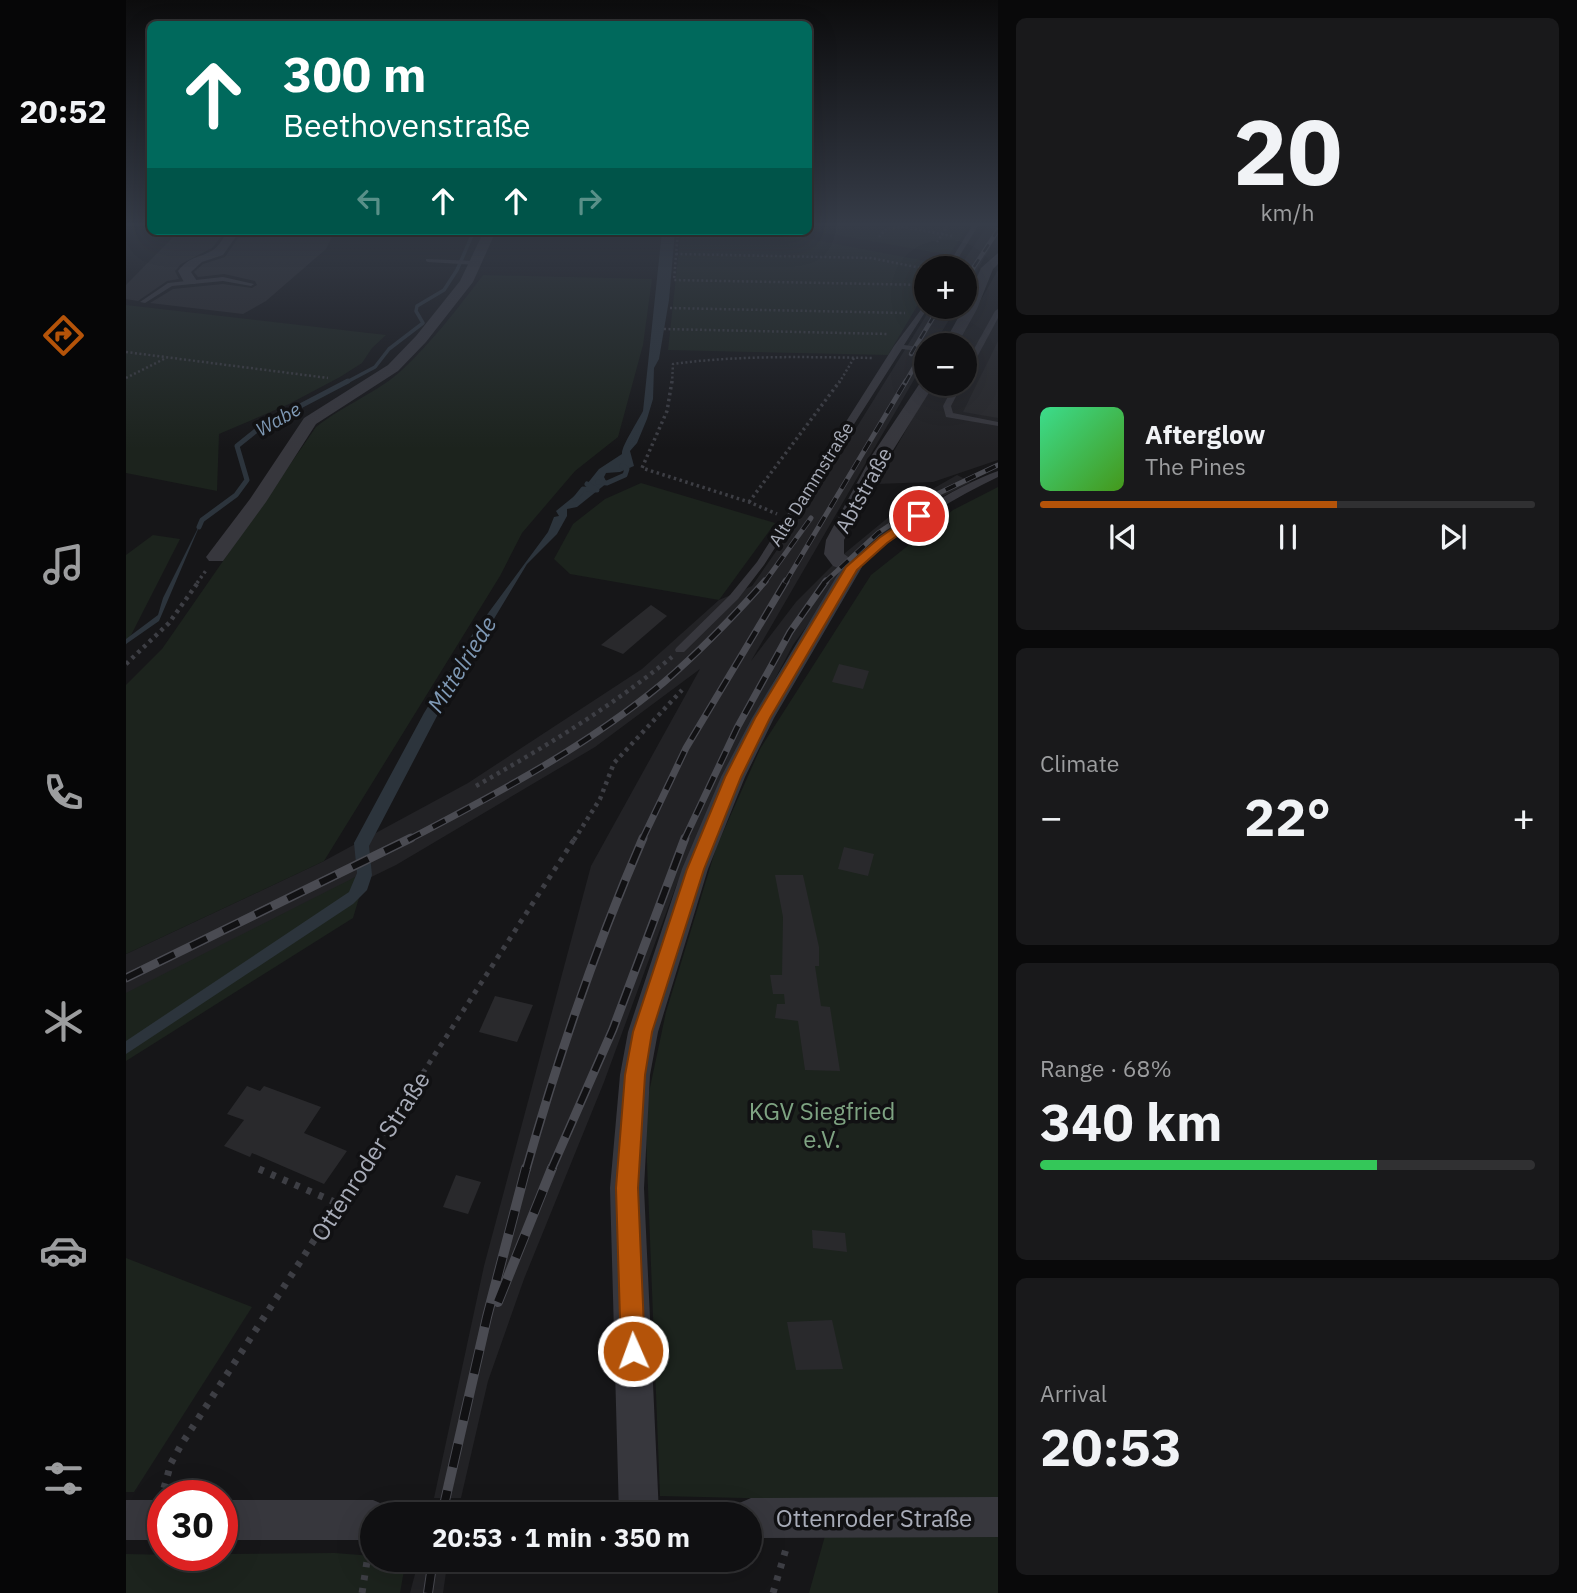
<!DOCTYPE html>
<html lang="en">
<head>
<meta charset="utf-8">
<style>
	body { margin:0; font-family:"IBM Plex Sans",sans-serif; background:#19191b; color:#f1f3f6; height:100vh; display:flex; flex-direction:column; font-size:26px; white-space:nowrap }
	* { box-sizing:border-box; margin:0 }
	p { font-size:23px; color:#9c9d9f }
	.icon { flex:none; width:38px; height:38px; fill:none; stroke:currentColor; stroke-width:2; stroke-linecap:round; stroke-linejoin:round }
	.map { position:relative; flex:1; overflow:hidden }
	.drawer { display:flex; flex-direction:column; gap:18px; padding:18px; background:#09090a; width:579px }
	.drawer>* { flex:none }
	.top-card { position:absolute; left:21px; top:21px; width:665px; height:214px; border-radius:10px; box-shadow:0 7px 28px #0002,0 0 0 2px #303032; background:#00695c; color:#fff; overflow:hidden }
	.fabs { position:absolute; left:788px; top:256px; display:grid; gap:14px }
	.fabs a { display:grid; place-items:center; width:63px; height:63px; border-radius:50%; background:#101012; box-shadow:0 7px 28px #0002,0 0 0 2px #303032; font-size:35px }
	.speed { position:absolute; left:21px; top:1480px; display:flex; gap:14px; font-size:35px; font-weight:700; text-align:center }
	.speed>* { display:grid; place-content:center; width:91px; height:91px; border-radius:50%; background:#101012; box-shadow:0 7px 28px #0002,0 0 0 2px #303032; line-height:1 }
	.speed .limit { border:10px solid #d22; background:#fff; color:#111 }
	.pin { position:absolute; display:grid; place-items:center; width:60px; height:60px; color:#fff; margin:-30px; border:4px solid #fff; border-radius:50%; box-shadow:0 2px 7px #0007 }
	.me { position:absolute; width:77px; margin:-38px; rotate:358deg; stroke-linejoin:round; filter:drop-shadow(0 0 5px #0008) }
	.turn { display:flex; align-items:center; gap:24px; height:147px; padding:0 21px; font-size:32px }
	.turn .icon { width:91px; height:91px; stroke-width:2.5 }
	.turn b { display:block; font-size:49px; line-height:60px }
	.lanes { display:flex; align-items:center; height:66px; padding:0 21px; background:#0003; justify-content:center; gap:35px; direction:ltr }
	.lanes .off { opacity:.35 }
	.big { font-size:52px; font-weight:700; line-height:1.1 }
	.drawer .tile { flex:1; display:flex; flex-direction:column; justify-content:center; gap:10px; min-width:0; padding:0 24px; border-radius:10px; background:#19191b }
	.drawer .dial { align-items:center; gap:0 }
	.dial b { font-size:91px; line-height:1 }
	.song { display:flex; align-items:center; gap:21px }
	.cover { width:84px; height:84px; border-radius:10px; background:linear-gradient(135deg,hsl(150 70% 55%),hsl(100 70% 35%)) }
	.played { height:7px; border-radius:4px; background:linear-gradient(90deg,#b45309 60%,#303032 60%) }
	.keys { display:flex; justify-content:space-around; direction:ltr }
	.heat { display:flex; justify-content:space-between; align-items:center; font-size:38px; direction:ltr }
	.charge { height:10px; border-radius:5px; background:linear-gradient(90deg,#34c759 68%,#303032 0) }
	.trip { position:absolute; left:234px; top:1502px; width:402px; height:70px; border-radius:35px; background:#101012; box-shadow:0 7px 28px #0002,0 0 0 2px #303032; font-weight:700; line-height:70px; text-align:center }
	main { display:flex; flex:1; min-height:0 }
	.menu { display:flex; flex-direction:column; width:126px; justify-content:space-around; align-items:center; background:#060607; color:#9c9d9f }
	.menu .icon { width:49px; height:49px }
	.menu .selected { color:#b45309 }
	.menu b { font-size:32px; color:#f1f3f6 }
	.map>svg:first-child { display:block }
</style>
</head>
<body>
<main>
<nav class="menu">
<b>20:52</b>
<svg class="icon selected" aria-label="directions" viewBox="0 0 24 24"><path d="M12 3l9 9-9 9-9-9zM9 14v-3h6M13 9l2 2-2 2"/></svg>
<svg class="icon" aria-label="music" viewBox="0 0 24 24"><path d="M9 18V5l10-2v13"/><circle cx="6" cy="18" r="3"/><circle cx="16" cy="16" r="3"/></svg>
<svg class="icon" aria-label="phone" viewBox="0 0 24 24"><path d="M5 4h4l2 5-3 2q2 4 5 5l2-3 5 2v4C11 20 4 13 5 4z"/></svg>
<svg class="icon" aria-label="climate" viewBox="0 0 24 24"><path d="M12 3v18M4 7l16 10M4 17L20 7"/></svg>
<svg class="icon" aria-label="car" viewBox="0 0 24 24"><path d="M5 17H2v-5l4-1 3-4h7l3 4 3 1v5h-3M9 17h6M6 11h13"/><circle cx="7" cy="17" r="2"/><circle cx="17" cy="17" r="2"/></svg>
<svg class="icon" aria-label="filters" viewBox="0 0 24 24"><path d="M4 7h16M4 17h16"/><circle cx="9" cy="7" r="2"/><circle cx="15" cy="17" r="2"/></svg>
</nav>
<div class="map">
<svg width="872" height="1593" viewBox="0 0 872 1593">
	<rect width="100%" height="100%" fill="#161618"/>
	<g fill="#222225">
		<path d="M 861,226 L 872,226 L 872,234 L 838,293 L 838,268 L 833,268 Z"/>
		<path d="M 872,270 L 872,460 L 807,482 L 749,484 L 807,383 L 838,383 L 838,345 L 829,345 Z"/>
		<path d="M 806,306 L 831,306 L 808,345 L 800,345 L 800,359 L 625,661 L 670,602 L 719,553 L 775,507 L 831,475 L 845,482 L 800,505 L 756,535 L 730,558 L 667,645 L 615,743 L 550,886 L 478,1082 L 398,1279 L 362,1381 L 335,1498 L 308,1498 L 358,1266 L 465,866 L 574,669 L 469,747 L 270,865 L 0,996 L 0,954 L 198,861 L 342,783 L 516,669 L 593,600 L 626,586 L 683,504 Z"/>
		<path d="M 293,1559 L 322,1559 L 317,1593 L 284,1593 Z"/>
	</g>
	<g fill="#1c231d">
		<path d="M 683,226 L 843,226 L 823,255 L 683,230 Z"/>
		<path d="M 555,231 L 642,231 L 815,264 L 814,268 L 800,268 L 800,291 L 762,355 L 542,350 Z"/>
		<path d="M 357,275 L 526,279 L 517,345 L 492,437 L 449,471 L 396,533 L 374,576 L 198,861 L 0,954 L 0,685 L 36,649 L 190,427 C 216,406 254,391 276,370 C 306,342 332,308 357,275 Z"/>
		<path d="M 0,305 L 260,335 L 246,348 L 236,363 L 214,377 L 163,404 L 93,434 L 91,491 L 0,473 Z"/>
		<path d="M 515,483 L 649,523 L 593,600 L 444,574 L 428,559 L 447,524 L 479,499 Z"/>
		<path d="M 872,487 L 872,1593 L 683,1593 L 709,1500 L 534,1496 L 519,1111 L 540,1012 L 590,848 L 634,749 L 745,575 L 827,510 Z"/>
		<path d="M 27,535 L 54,539 L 0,645 L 0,555 Z"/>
		<path d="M 241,871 L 227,918 L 0,1061 L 0,993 Z"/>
		<path d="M 0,1258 L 126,1307 L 8,1492 L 0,1492 Z"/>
		<path d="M 209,1553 L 247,1556 L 247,1559 L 280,1559 L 274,1593 L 0,1593 L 0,1554 L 96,1556 L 96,1554 Z"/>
	</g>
	<g fill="#2c343c">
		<path d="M 536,231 L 549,231 L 543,300 L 533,359 L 528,368 L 527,399 L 521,419 L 511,443 L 504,451 L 508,466 L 494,472 L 480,473 L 478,477 L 481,483 L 451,507 L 441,509 L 441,516 L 431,534 L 401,564 L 322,695 L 243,846 L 246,875 L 241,890 L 227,904 L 0,1054 L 0,1041 L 223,892 L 231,873 L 228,843 L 298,713 L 346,635 L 422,532 L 428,517 L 433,516 L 430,511 L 457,489 L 471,490 L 461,484 L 473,469 L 496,454 C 495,447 512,421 517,411 Z"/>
		<path d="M 76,520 L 33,621 L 0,644 L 0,639 L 32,615 L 37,598 Z"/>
	</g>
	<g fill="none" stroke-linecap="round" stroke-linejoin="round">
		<path stroke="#2c343c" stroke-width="3.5" d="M 219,383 L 249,367 L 263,349 L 297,323 L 290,311 L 291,306 L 318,290 L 331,270 L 348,231"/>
		<g stroke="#2c343c" stroke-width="5">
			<path d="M 472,482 L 481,483 L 499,475 L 501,469 L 496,466"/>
			<path d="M 449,499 L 457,489 L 471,490 L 461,484"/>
			<path d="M 73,527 L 76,520 L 110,495 L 121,480 L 111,446 L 136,426 L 222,381"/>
		</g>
	</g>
	<g fill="#29292c">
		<path d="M 181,231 L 209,231 L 200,249 L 140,301 L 117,314 L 24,303 L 47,289 L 97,284 L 126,288 L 131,285 L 129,281 L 98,274 L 72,277 L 68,272 L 77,264 L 99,257 L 112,238 L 174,236 Z"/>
		<path d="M 50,234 L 95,237 L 86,248 L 55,264 L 49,271 L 53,279 L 41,281 L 12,301 L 0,299 L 0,285 Z"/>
		<path d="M 872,341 L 872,418 L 837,412 Z"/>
		<path d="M 525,605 L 541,616 L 497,654 L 475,645 Z"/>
		<path d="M 713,664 L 743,671 L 737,689 L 706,682 Z"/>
		<path d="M 718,847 L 748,854 L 742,876 L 712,869 Z"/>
		<path d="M 649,875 L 677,875 L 693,947 L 693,966 L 689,966 L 695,1006 L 704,1007 L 714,1071 L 679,1070 L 672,1021 L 649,1018 L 651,1004 L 659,1004 L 658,994 L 647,994 L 644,975 L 656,975 L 657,917 Z"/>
		<path d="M 369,996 L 407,1005 L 391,1042 L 353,1032 Z"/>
		<path d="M 121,1086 L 134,1091 L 138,1086 L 195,1107 L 178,1133 L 221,1151 L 198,1184 L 126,1153 L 124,1157 L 98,1146 L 118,1120 L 101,1114 Z"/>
		<path d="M 330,1175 L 355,1182 L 342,1214 L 317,1207 Z"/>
		<path d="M 686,1230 L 719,1233 L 721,1252 L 687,1248 Z"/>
		<path d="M 706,1320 L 717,1369 L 670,1370 L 661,1322 Z"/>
	</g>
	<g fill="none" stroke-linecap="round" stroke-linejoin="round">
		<g stroke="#3d3e44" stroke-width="2.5" stroke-dasharray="2 2.5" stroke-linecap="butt">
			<path d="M 771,226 L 826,236"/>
			<path d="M 552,231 L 548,280 L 800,285"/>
			<path d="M 753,237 L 761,228 L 773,228"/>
			<path d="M 811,242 L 821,226"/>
			<path d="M 550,254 L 745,258 L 800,269"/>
			<path d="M 544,308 L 779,313"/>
			<path d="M 538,329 L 762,334"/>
			<path d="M 0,352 L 202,378"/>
			<path d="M 0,378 L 40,358"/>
			<path d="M 546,383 L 547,364 C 614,355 681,357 748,358"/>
			<path d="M 713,383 L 728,358"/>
		</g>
		<g stroke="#3d3e44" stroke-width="3.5" stroke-dasharray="2.5 3.5" stroke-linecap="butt">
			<path d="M 546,381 L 541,411 L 516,468 L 623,502 L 651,514"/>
			<path d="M 623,502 L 714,381"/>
			<path d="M 71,583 L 81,569"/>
		</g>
		<g stroke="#3d3e44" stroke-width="4.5" stroke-dasharray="3.5 4.5" stroke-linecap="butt">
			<path d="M 0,664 L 43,623 L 73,581"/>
			<path d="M 350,786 C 422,745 482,709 546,657"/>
			<path d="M 448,840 L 474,799 L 488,763 L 556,690"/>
		</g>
		<path stroke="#3d3e44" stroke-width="5" stroke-dasharray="4.5 6" stroke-linecap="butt" d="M 234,1170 L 449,838"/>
		<g stroke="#3d3e44" stroke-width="7" stroke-dasharray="5 8" stroke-linecap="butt">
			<path d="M 133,1169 L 213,1204"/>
			<path d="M 38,1488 L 45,1463 L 55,1445 L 235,1168"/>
			<path d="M 236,1593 L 243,1549"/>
			<path d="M 647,1593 L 660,1549"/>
		</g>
		<g fill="#37373d" fill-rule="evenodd">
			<path d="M 846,226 L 852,226 L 826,268 L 820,268 Z"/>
			<path d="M 300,259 L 350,261 L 353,263 L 350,265 L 302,262 L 300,261 Z"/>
			<path d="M 97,277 L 128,284 L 125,286 L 97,281 L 46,286 L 19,303 L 14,302 L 42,283 Z"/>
			<path d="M 800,303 L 800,306 L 803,306 L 778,345 L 800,348 L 800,352 L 776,349 L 638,565 L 612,599 L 558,652 L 550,652 L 549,650 L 550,648 L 604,595 L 631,562 L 768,346 Z"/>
			<path d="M 872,309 L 872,318 L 842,374 L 838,376 L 838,367 L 869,311 Z"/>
			<path d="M 829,383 L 837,383 L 825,406 L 827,413 L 872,422 L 872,426 L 820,417 L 817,406 Z"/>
			<path d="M 872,471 L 872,477 C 820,502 773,532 729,569 L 723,569 L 721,567 C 752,534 829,486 872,471 Z"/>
		</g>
		<g fill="#37373d" fill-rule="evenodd">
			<path d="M 102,231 L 114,231 L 97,255 L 76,262 L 65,272 L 71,281 L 69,284 L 59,284 L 52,271 C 65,255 72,259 87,250 C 93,246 98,237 102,231 Z"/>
			<path d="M 358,231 L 370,231 L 347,282 L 300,342 L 272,371 L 190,424 L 140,502 L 97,561 L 83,561 L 80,557 L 124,499 L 178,418 L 262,365 L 290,336 L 334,281 Z"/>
			<path d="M 872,253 L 872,264 L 867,269 L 851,309 L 831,345 L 817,345 L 837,309 L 855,268 Z"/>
			<path d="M 800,379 L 800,383 L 809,383 L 764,455 L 718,540 L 718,554 L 736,567 L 648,718 L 619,777 L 582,869 L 532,1032 L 524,1075 L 518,1188 L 533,1514 L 493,1514 L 484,1188 L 494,1075 L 502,1032 L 556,869 L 595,777 L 626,718 L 715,569 L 707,566 L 698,554 L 700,540 L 746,455 L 796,380 Z"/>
			<path d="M 872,1497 L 872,1537 L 625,1538 L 625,1514 L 607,1514 L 611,1504 L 625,1498 Z"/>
			<rect x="0" y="1500" width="37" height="40"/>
			<path d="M 96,1500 L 247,1500 L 261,1506 L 265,1514 L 247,1514 L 247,1540 L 96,1540 Z"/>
		</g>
		<g stroke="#4a4b52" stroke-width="4.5">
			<g id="rail-far4">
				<path d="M 838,282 L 872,230"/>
				<path d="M 785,354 L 814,306"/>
				<path d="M 779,383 L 800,347"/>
			</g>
		</g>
		<g stroke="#4a4b52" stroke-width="5">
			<g id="rail-far3">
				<path d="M 638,583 L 685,518"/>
				<path d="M 659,583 L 780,381"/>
				<path d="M 698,583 L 752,533 L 809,495 L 872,465"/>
			</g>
		</g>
		<g stroke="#4a4b52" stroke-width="7">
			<g id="rail-far2">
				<path d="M 282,840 C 370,794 460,747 537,683 C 574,651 607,617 639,581"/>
				<path d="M 516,840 L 560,748 L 660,581"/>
				<path d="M 558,840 L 611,728 L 664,632 L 700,581"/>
			</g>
		</g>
		<g stroke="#4a4b52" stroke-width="9">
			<g id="rail-far1">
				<path d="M 0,978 L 285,838"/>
				<path d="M 400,1170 C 432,1057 470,946 517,838"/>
				<path d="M 425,1170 L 487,1029 L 559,838"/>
			</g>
		</g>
		<g stroke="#4a4b52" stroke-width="10">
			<g id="rail">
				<path d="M 372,1302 L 426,1168"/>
				<path d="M 316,1514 L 361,1317 L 400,1168"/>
				<path d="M 302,1593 L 307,1559"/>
			</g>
		</g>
		<use href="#rail-far4" stroke="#111113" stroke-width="2.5" stroke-dasharray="9" stroke-linecap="butt"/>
		<use href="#rail-far3" stroke="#111113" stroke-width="3.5" stroke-dasharray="11" stroke-linecap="butt"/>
		<use href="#rail-far2" stroke="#111113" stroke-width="4.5" stroke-dasharray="14" stroke-linecap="butt"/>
		<use href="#rail-far1" stroke="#111113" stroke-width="6" stroke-dasharray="18" stroke-linecap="butt"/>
		<use href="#rail" stroke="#111113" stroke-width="8" stroke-dasharray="24" stroke-linecap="butt"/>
	</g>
	<linearGradient id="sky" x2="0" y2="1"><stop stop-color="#0c0c0d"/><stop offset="0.5" stop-color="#363c48"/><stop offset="1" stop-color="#363c48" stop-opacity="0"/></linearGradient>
	<rect width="872" height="449" fill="url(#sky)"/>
	<path fill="#b45309" stroke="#753606" stroke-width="2" d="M 789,513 L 799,516 L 761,543 L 731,570 L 644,718 L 615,777 L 578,869 L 526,1032 L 519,1075 L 512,1188 L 519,1351 L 515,1359 L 507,1362 L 499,1359 L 495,1351 L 490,1188 L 499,1075 L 507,1032 L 561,869 L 599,777 L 629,718 L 720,567 L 753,538 Z"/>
	<g text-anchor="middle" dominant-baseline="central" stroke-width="7" stroke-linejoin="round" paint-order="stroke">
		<g font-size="18" fill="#a8acb8" stroke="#111113">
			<text transform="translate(685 484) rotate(-58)">Alte Dammstraße</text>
		</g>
		<g font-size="19" font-style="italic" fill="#7e98b4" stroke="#111113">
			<text transform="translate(152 419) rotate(-30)">Wabe</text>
		</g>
		<g font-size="21" fill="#a8acb8" stroke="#111113">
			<text transform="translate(737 490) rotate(-61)">Abtstraße</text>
		</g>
		<g font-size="23" font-style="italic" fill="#7e98b4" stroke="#111113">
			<text transform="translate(335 664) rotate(-58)">Mittelriede</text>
		</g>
		<g font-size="24" fill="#7ea382" stroke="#111113">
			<text x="696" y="1111">KGV Siegfried<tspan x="696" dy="28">e.V.</tspan></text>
		</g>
		<g font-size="24" fill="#a8acb8" stroke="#111113">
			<text transform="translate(244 1156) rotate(-57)">Ottenroder Straße</text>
			<text x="748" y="1518">Ottenroder Straße</text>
		</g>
	</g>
</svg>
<div class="fabs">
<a>+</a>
<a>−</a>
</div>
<div class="speed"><div class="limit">30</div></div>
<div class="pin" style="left:793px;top:516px;background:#d93025"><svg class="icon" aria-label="arrive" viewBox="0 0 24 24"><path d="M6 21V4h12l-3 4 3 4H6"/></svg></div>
<svg class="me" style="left:507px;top:1351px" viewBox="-20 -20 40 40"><circle r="17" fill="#b45309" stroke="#fff" stroke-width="3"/><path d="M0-11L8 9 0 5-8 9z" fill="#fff"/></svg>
<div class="trip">20:53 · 1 min · 350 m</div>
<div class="top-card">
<div class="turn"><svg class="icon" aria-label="ahead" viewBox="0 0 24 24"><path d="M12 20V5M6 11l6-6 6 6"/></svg><div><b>300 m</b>Beethovenstraße</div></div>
<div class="lanes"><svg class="icon off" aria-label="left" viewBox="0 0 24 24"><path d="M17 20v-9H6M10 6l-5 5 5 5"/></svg><svg class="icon" aria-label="ahead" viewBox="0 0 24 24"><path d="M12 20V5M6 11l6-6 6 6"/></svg><svg class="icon" aria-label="ahead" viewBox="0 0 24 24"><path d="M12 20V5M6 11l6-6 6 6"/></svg><svg class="icon off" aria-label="right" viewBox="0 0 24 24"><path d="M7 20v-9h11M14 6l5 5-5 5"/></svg></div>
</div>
</div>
<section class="drawer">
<div class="tile dial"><b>20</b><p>km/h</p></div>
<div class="tile">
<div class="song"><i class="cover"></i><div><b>Afterglow</b><p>The Pines</p></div></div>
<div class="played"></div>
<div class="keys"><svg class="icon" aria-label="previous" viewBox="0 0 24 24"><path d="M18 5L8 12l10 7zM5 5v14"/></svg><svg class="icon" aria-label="pause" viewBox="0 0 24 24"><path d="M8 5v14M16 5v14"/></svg><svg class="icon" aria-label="next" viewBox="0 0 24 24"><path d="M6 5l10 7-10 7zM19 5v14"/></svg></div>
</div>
<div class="tile"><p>Climate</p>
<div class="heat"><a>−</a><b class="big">22°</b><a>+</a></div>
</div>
<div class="tile"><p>Range · 68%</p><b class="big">340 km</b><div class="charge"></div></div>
<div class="tile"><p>Arrival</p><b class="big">20:53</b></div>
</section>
</main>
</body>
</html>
